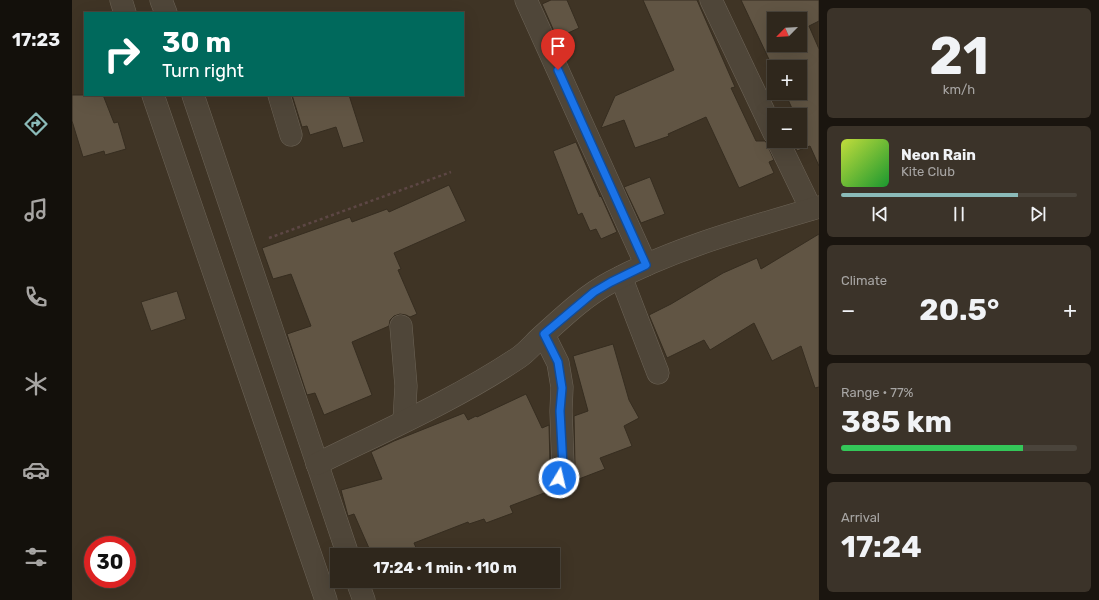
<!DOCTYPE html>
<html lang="en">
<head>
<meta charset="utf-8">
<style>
	body { margin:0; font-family:Rubik,sans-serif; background:#3b3329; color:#f1f3f6; height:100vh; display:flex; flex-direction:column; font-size:15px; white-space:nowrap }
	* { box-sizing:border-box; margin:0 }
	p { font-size:13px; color:#a7a5a3 }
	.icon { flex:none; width:22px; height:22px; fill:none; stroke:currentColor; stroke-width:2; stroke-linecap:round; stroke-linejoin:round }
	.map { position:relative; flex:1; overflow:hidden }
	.panel { display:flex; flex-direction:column; gap:8px; padding:8px; background:#1a150f; width:280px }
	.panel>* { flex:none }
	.banner { position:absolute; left:12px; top:12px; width:380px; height:84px; border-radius:0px; box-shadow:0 4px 16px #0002,0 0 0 1px #4a443b; background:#00695c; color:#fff; overflow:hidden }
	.needle { width:26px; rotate:246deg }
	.fabs { position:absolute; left:695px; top:12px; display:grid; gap:8px }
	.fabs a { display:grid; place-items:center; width:40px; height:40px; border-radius:0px; background:#2f271c; box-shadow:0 4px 16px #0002,0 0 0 1px #4a443b; font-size:20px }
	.speed { position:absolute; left:12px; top:536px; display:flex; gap:8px; font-size:20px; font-weight:700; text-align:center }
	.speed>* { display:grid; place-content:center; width:52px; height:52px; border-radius:50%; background:#2f271c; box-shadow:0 4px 16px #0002,0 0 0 1px #4a443b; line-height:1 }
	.speed .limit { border:6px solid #d22; background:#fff; color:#111 }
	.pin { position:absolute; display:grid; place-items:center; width:34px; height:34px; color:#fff; margin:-41px -17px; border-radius:50% 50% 50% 0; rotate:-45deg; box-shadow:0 0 4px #0007 }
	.pin .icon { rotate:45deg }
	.me { position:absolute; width:44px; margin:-22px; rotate:9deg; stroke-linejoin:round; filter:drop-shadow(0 0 3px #0008) }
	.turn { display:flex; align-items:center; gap:14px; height:84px; padding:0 12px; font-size:18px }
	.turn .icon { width:52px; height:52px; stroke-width:2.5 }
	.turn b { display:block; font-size:28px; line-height:34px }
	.big { font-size:30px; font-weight:700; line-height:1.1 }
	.panel .widget { flex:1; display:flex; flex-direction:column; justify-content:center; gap:6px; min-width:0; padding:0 14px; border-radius:6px; background:#3b3329 }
	.panel .dial { align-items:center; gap:0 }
	.dial b { font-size:52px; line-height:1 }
	.song { display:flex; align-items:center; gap:12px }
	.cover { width:48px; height:48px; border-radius:6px; background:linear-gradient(135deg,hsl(70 70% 55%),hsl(130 70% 35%)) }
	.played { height:4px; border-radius:2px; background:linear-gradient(90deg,#8bbbb9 75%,#4a443b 75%) }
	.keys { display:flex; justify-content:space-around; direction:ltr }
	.heat { display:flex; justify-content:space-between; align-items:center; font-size:22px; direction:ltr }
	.charge { height:6px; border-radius:3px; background:linear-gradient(90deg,#34c759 77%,#4a443b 0) }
	.trip { position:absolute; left:258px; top:548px; width:230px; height:40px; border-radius:0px; background:#2f271c; box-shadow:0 4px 16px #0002,0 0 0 1px #4a443b; font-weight:700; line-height:40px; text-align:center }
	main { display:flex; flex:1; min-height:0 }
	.dock { display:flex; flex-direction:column; width:72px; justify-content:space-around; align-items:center; background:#13100b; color:#a7a5a3 }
	.dock .icon { width:28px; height:28px }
	.dock .active { color:#8bbbb9 }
	.dock b { font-size:18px; color:#f1f3f6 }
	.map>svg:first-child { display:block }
</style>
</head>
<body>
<main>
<nav class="dock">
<b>17:23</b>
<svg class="icon active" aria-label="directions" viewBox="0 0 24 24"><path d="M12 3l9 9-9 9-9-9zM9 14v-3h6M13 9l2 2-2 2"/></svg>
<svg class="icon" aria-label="music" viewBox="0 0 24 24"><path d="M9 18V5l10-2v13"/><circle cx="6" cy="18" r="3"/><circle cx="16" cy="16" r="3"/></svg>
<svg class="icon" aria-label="phone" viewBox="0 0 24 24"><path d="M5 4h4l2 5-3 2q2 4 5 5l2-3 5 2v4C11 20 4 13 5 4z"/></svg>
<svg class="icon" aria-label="climate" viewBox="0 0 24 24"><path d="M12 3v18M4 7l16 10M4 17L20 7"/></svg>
<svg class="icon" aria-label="car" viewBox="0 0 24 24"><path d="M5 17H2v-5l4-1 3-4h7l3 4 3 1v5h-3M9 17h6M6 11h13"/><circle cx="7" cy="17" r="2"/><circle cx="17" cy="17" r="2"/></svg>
<svg class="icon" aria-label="filters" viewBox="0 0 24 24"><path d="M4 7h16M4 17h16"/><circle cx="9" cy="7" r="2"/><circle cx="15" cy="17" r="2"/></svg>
</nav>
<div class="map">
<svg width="747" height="600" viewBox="0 0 747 600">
	<rect width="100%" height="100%" fill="#3f3425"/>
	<g fill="#615544" stroke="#362d20" fill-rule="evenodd">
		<path d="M 479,0 L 495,0 L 507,28 L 485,38 L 470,4 Z"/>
		<path d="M 571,0 L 625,0 L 663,87 L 659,88 L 684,141 L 693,141 L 694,142 L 702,160 L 697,162 L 702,173 L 667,188 L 634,117 L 596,134 L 597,136 L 563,148 L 552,120 L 529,128 L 543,96 L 602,70 Z"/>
		<path d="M 669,0 L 747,0 L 747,21 L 737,26 L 747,49 L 747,166 L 738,146 L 725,151 L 720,141 L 735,141 L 728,125 L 728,115 L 723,115 L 713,93 L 728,93 L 728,67 L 702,67 L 702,70 ZM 702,19 L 728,19 L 728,45 L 702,45 Z"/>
		<path d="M 0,95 L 31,95 L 42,123 L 46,122 L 54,149 L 33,155 L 32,151 L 11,157 L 0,121 Z"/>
		<path d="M 220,95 L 277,95 L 292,142 L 271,148 L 264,127 L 238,135 L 235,126 L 230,127 Z"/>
		<path d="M 504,142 L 528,197 L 529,196 L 545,232 L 529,239 L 524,229 L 518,231 L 510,213 L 506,215 L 481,151 Z"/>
		<path d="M 578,177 L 593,214 L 569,223 L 552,187 Z"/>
		<path d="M 377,185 L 394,221 L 322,253 L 329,269 L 326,270 L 345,314 L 338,317 L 334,315 L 328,314 L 322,316 L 318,320 L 317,326 L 280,342 L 300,395 L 252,415 L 243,393 L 235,395 L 215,334 L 239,326 L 219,274 L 201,279 L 190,248 L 278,217 L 280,222 L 315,209 L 317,212 Z"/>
		<path d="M 747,234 L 747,387 L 743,388 L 729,346 L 700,361 L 682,323 L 638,350 L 632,340 L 595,358 L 577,315 L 599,304 L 651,273 L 685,258 L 689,269 Z"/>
		<path d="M 105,291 L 114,319 L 79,331 L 69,302 Z"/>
		<path d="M 541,344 L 557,400 L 567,418 L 552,426 L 560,446 L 528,458 L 533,469 L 499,482 L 503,466 L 502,416 L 516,411 L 501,356 Z"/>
		<path d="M 454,394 L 470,428 L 477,425 L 478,464 L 475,480 L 477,486 L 481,488 L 480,490 L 438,506 L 441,513 L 414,523 L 412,519 L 397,524 L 396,522 L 342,543 L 347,555 L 300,555 L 282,514 L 276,516 L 269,490 L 310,479 L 299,452 L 322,441 L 392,413 L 396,420 L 404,416 L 405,417 Z"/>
	</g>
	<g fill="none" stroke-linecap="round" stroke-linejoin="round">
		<g stroke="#6d6457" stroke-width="23">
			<g id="minor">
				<path d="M 49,0 L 53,13"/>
				<path d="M 89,0 L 94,13"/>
				<path d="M 454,0 L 574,265"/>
				<path d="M 639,0 L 702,133"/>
				<path d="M 81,95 L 254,600"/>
				<path d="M 121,95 L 276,555"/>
				<path d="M 207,95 L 219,135"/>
				<path d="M 706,141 L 739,209"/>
				<path d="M 549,277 L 586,373"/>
				<path d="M 329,326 L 334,386 L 332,421"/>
				<path d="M 472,335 L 486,363 L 490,387 L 489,411 L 491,466 L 487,478"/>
				<path d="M 245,464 C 312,431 383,400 446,358 C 455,352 462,343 470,336 C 491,317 514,295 539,282 C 604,247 677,228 747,207"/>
				<path d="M 285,581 L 292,600"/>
			</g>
		</g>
		<path stroke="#5d4745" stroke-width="2.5" stroke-dasharray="3 3" stroke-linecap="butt" d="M 197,238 L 379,172"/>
		<use href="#minor" stroke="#4f4639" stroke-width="22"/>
	</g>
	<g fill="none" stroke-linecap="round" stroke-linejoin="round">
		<g stroke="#114b97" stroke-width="10">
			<path id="route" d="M 486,70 L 574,265 L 539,282 L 522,292 L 472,334 L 486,362 L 490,388 L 488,411 L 491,466 L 487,478"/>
		</g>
		<use href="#route" stroke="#1a73e8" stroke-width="7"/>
	</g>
</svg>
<div class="fabs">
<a><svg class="needle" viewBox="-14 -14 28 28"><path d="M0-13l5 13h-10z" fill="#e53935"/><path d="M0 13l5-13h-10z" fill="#a7a5a3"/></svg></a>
<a>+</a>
<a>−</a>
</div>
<div class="speed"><div class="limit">30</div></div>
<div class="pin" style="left:486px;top:70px;background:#d93025"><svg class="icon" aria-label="arrive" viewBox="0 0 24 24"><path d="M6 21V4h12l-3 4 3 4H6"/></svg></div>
<svg class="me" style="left:487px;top:478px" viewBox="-20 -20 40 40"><circle r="17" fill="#1a73e8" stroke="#fff" stroke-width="3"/><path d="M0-11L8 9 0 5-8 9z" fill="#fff"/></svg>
<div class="trip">17:24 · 1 min · 110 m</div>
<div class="banner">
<div class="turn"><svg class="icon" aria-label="right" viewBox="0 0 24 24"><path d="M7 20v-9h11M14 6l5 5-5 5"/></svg><div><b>30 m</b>Turn right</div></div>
</div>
</div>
<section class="panel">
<div class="widget dial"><b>21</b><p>km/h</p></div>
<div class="widget">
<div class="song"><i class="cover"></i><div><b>Neon Rain</b><p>Kite Club</p></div></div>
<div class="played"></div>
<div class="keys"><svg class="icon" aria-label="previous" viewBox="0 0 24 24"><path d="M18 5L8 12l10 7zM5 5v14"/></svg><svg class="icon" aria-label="pause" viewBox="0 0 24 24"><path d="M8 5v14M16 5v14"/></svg><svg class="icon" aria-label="next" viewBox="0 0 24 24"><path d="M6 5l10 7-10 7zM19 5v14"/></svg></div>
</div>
<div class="widget"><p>Climate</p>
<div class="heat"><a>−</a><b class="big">20.5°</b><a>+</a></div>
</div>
<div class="widget"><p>Range · 77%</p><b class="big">385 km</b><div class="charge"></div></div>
<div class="widget"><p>Arrival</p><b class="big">17:24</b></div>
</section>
</main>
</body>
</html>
